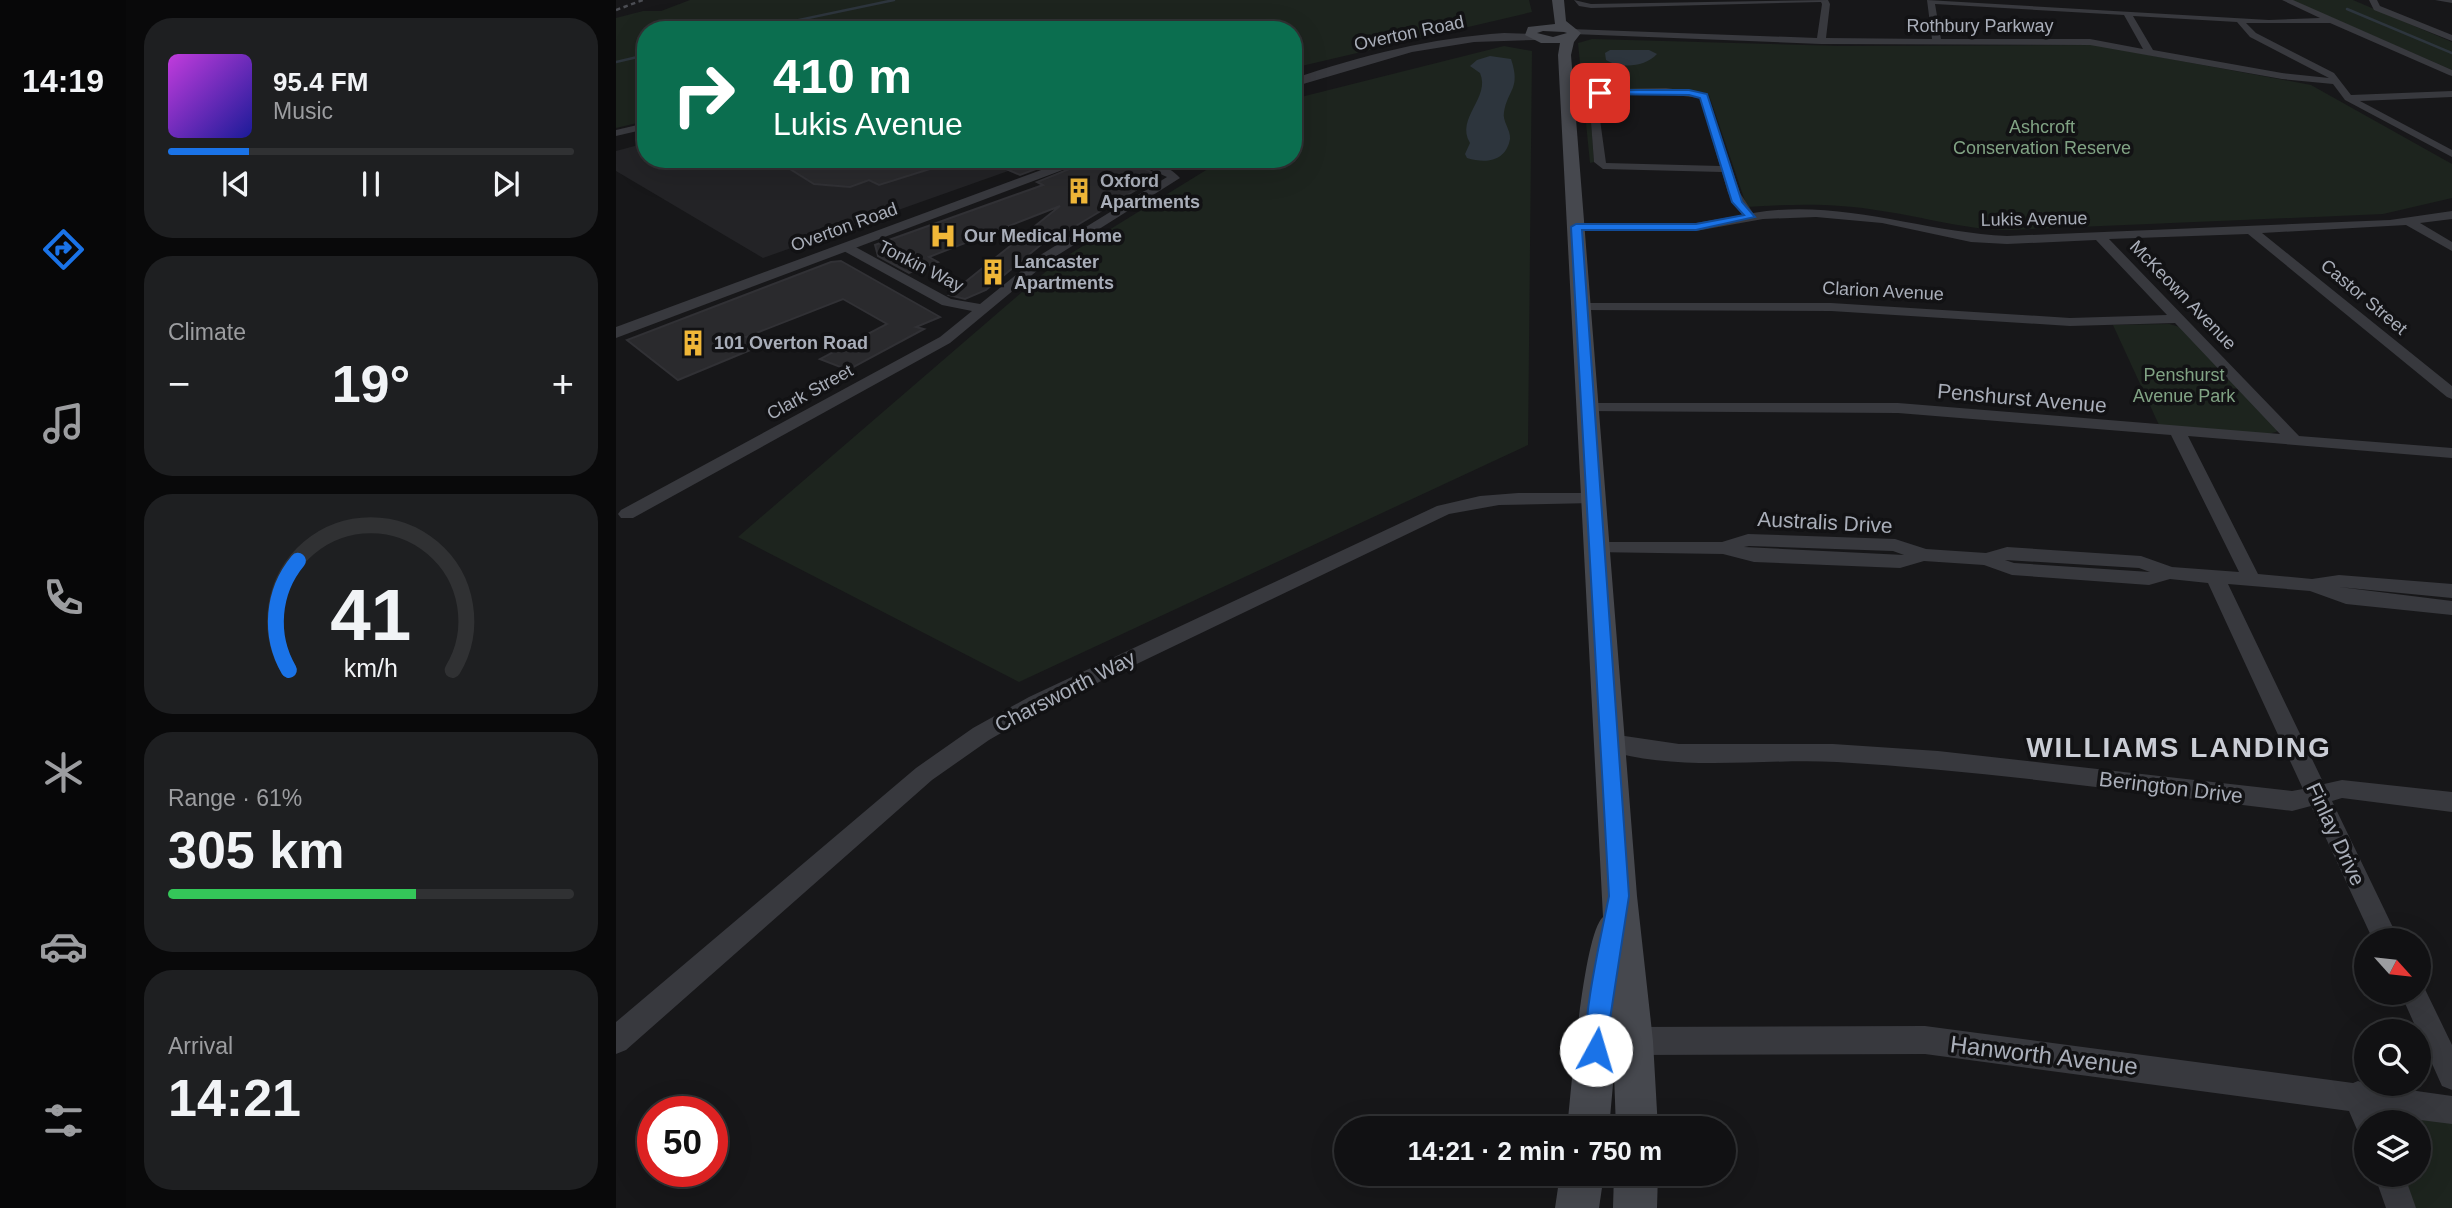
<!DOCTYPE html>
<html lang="en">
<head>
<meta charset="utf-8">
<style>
	body { margin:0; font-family:Arial,sans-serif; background:#1e1f21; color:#f1f3f6; height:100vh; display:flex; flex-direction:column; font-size:26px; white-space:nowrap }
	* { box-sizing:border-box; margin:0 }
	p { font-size:23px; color:#9c9da0 }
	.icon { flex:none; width:38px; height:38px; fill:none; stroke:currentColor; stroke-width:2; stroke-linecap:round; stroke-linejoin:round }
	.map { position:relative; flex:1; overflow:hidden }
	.panel { display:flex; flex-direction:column; gap:18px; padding:18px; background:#09090a; width:490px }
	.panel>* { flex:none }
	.hud { position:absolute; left:21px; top:21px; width:665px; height:147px; border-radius:28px; box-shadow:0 7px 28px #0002,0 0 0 2px #303133; background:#0b6e4f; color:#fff; overflow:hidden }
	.needle { width:46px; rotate:117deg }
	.controls { position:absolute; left:1738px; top:928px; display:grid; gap:14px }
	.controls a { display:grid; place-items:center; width:77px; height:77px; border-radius:50%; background:#111113; box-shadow:0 7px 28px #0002,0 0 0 2px #303133; font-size:35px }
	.speed { position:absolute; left:21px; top:1096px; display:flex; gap:14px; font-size:35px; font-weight:700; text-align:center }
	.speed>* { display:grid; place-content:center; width:91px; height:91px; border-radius:50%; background:#111113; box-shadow:0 7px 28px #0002,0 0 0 2px #303133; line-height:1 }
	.speed .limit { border:10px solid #d22; background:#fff; color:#111 }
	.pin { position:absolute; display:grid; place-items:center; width:60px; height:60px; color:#fff; margin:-30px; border-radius:14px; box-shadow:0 4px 10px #0006 }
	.me { position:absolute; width:77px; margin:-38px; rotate:6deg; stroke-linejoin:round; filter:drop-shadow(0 0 5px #0008) }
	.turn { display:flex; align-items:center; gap:24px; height:147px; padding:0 21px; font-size:32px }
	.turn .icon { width:91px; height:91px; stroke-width:2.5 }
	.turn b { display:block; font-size:49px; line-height:60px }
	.big { font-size:52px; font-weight:700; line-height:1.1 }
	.panel .card { flex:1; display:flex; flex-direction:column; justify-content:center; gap:10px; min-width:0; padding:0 24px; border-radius:28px; background:#1e1f21 }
	.panel .dial { align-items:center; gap:0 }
	.dial svg { height:182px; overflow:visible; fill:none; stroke:#303133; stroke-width:7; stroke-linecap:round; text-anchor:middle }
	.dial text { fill:#f1f3f6; stroke:none }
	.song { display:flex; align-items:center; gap:21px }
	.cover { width:84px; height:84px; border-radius:10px; background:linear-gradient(135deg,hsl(290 70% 55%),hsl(240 70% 35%)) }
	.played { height:7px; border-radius:4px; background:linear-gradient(90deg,#1a73e8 20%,#303133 20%) }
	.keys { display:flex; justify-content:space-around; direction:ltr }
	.heat { display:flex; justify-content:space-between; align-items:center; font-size:38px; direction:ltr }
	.charge { height:10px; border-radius:5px; background:linear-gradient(90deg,#34c759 61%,#303133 0) }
	.trip { position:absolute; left:718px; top:1116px; width:402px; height:70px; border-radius:35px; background:#111113; box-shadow:0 7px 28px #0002,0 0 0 2px #303133; font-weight:700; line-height:70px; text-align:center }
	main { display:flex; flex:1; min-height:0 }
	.dock { display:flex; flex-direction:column; width:126px; justify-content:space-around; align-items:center; background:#070708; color:#9c9da0 }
	.dock .icon { width:49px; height:49px }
	.dock .current { color:#1a73e8 }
	.dock b { font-size:32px; color:#f1f3f6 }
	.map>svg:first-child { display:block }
</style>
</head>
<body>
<main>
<nav class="dock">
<b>14:19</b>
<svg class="icon current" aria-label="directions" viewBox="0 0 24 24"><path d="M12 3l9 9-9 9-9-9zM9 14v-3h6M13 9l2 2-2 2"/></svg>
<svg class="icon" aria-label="music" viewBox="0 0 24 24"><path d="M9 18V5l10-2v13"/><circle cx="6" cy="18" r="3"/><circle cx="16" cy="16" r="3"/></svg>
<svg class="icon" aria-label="phone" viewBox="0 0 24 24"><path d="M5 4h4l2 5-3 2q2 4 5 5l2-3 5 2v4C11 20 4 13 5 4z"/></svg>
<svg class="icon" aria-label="climate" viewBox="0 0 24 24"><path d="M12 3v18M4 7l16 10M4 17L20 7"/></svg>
<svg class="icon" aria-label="car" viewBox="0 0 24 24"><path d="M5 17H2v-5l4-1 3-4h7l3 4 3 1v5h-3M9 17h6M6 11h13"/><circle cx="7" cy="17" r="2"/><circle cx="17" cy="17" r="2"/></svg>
<svg class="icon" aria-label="filters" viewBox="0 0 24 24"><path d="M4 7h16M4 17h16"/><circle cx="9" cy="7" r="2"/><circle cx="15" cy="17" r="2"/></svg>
</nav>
<section class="panel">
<div class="card">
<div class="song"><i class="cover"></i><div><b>95.4 FM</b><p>Music</p></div></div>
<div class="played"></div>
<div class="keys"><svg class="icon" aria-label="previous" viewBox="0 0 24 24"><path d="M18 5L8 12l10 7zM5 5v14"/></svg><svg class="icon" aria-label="pause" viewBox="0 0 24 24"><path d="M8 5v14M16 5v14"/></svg><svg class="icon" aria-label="next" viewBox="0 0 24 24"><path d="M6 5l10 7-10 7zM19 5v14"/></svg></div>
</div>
<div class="card"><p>Climate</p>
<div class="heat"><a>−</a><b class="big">19°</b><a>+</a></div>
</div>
<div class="card dial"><svg viewBox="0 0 100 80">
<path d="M14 69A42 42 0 1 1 86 69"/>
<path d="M14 69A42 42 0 0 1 18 21" stroke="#1a73e8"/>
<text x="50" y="56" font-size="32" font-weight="700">41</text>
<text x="50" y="72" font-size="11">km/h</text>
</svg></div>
<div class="card"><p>Range · 61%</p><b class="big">305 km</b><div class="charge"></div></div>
<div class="card"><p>Arrival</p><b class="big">14:21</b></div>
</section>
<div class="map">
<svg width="1836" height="1208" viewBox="0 0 1836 1208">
	<rect width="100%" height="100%" fill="#171719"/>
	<path fill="#232326" d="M 30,143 L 30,159 L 426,159 L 147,258 L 0,171 L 0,151 Z"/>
	<g fill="#1d241e">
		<path d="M 74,0 L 913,0 L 916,12 L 677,68 L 677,30 L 30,30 L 30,121 L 0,128 L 0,18 L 27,11 L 45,11 Z"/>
		<path d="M 1675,0 L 1737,0 L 1836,42 L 1836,70 Z"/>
		<path d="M 976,39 L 1223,46 L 1479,45 L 1695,85 L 1836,164 L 1836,198 L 1767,214 L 1394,230 C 1349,230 1309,217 1266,211 C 1221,203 1177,204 1131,207 L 1093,95 L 1087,92 L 973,93 L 978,162 L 974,163 L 962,43 Z"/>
		<path d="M 888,46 L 916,51 L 912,445 L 403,682 L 122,537 L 441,262 L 608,159 L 677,159 L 677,99 Z"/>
		<path d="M 1553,324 L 1564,327 L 1662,430 L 1660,432 L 1652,434 L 1543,425 L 1497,325 Z"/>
		<path d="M 1784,1116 L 1836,1122 L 1836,1208 L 1798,1208 L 1786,1174 L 1802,1174 L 1802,1122 L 1774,1122 Z"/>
	</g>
	<g fill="#2d353d">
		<path d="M 994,50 L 1033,50 L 1041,54 C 1029,67 1005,69 990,60 L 989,53 Z"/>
		<path d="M 874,56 L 895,59 C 905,89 892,89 888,112 C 886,121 895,130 894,139 C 890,161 871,164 851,158 L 849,154 L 854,143 C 839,118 875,98 864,73 L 854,66 L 861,60 Z"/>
	</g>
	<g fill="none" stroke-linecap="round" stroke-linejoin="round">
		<g stroke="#2d353d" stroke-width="2.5">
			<path d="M 1731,9 L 1836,53"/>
			<path d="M 135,30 L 278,0"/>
			<path d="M 0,62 L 30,55"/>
		</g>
	</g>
	<g fill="#2a2a2d" stroke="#313135" stroke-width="2">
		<path d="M 158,159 L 332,159 L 333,163 L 263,185 L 253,180 L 234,187 L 198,184 Z"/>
		<path d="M 367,159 L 447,159 L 404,175 Z"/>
		<path d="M 478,159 L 510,159 L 543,176 L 443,236 L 438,234 L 370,290 L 349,299 L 333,295 L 444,206 L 313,257 L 322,262 L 293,273 L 262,256 L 259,245 L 427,185 L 421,182 Z"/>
		<path d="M 225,261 L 324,317 L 300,327 L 308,329 L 232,370 L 204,359 L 271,324 L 227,299 L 130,337 L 144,346 L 62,380 L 11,340 L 215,262 Z"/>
	</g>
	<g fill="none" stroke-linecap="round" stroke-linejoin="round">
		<g fill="#38393e" fill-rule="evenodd">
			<path d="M 958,0 L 975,4 L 1212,0 L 1214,4 L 1210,38 L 1316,39 L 1311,0 L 1653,20 L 1704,18 L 1666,0 L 1677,0 L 1836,70 L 1836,76 L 1833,75 L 1714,23 L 1630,23 L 1640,33 L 1718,73 L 1735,95 L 1836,91 L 1836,97 L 1744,101 L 1836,150 L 1836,157 L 1729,100 L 1717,84 L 1666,79 L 1474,45 L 1205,44 L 957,34 L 954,29 L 1201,38 L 1206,4 L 1205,2 L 975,8 L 963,6 ZM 1319,4 L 1508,15 L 1527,49 L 1474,39 L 1325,39 ZM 1517,16 L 1621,22 L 1634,37 L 1713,78 L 1666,73 L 1537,50 Z"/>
			<path d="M 1753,0 L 1761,0 L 1764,6 L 1836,35 L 1836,41 L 1758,10 Z"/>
			<path d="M 1819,0 L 1836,0 L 1836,3 Z"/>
			<path d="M 1050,88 L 1091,94 L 1124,193 L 1137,213 C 1223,198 1306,232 1391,236 L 1774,220 L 1836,211 L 1836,219 L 1804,223 L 1836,242 L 1836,251 L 1790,225 L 1646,233 L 1836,386 L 1836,399 L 1831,397 L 1632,234 L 1493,239 L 1683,436 L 1836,448 L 1836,458 L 1572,436 L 1642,574 L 1696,579 L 1723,575 L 1836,584 L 1836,598 L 1723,587 L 1836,601 L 1836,615 L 1730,604 L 1694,591 L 1612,584 L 1708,784 L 1726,780 L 1836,792 L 1836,812 L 1726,798 L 1716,801 L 1783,940 L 1757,940 L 1695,806 L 1676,811 C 1524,793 1373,771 1221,762 C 1145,758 1060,773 987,749 L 984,743 L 987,737 L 995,734 L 1063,744 L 1217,744 L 1322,751 L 1676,791 L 1687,789 L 1592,583 L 1554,579 L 1533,585 L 1396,575 L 1368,565 L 1308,561 L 1284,568 L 1138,562 L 1107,554 L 976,552 L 973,548 L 976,544 L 982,542 L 1106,542 L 1132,534 L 1279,539 L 1310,549 L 1370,553 L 1391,547 L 1525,556 L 1556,567 L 1623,572 L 1555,435 L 1282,413 L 967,411 L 964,408 L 967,405 L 972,403 L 1282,403 L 1664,434 L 1559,323 L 1454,326 L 1215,311 L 961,310 L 961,304 L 966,303 L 1215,303 L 1454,318 L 1551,315 L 1480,240 L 1391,244 L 1355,242 L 1266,223 L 1200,217 L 1147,219 L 1080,231 L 956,230 L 956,224 L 960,223 L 1080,223 L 1126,215 L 1112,193 L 1106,172 L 987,169 L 978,162 L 973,95 L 997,89 ZM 1013,94 L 1050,94 L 1084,98 L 1104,166 L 990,163 L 981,98 ZM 1133,546 L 1277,551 L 1288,555 L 1128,547 ZM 1389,560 L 1523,568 L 1534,572 L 1398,563 Z"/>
			<path d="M 30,123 L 30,129 L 0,136 L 0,130 Z"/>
			<path d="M 512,159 C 530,159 552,164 564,178 L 434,260 L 334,343 L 17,518 L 5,518 L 2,514 L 5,510 L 324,337 L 356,311 L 326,305 L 226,250 L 226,244 L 234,244 L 335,299 L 364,304 L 426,254 L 551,177 Z"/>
			<path d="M 902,493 L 978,493 L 987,498 L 978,503 L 883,505 L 833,514 L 427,709 L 373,740 L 316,780 L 10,1050 L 0,1054 L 0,1022 L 300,768 L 357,728 L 413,697 L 821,506 L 864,496 Z"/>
			<path d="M 1802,981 L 1806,983 L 1836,1045 L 1836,1090 L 1826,1086 L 1784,992 L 1802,992 Z"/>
			<path d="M 1309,1026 L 1737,1083 L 1742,1081 L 1751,1084 L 1836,1096 L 1836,1124 L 1764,1115 L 1766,1122 L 1750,1122 L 1750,1136 L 1742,1132 L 1733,1111 L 1309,1054 L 1017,1055 L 1007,1051 L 1003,1041 L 1007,1031 L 1017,1027 Z"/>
			<path d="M 1758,1174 L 1788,1174 L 1800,1208 L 1770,1208 Z"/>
		</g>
		<g fill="#38393e" fill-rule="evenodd">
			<path d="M 888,33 L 919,34 L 924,37 L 919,40 L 858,42 L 796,52 L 677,87 L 677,79 C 746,55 815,38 888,33 Z"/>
			<path d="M 455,159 L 476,159 L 0,338 L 0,327 Z"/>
		</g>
		<g fill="#46484e" fill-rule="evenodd">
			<path d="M 936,0 L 948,0 L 950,21 L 965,33 L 958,42 L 955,55 L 1021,896 L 1037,1041 L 1042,1129 L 1000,1129 L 998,1073 L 993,1129 L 951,1129 C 955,1094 967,934 987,917 L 942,55 L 944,43 L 925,43 L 909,35 L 912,27 L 939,24 ZM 927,31 L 948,32 L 951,33 L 937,37 L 921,33 Z"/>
			<path d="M 944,1174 L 988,1174 L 983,1208 L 939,1208 Z"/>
			<path d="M 998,1174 L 1042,1174 L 1041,1208 L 997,1208 Z"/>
		</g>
		<path stroke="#4b4d53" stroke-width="2.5" stroke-dasharray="4.5 3.5" stroke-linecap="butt" d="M 0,10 L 27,0"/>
	</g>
	<path fill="#1a73e8" stroke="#114b97" stroke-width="2" d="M 984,90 L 1073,90 L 1091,94 L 1126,202 L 1139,217 L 1080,230 L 966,230 L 1013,896 L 988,1058 L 980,1061 L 972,1058 C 962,1034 987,927 993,896 L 955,227 L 960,224 L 1080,224 L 1128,215 L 1116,202 L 1084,98 L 1073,95 L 981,94 Z"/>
	<defs>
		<g id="building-bare" transform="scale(2.1)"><path d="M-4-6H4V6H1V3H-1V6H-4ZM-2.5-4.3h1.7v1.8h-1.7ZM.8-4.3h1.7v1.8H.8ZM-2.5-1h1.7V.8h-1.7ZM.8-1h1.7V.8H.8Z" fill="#f0b738" stroke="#121214" stroke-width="2.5" paint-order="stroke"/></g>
		<g id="hospital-bare" transform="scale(2.1)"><path d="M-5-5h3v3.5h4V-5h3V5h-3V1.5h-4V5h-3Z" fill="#f0b738" stroke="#121214" stroke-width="2.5" paint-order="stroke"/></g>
	</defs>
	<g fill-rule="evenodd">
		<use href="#building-bare" x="463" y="191"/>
		<use href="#hospital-bare" x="327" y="236"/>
		<use href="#building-bare" x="377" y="272"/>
		<use href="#building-bare" x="77" y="343"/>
	</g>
	<g text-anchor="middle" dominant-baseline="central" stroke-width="7" stroke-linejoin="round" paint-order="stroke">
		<g font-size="18" fill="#a9aeb9" stroke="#121214">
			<text x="1364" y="26">Rothbury Parkway</text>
			<text transform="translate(793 33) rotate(-12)">Overton Road</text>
			<text transform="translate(1418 219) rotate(-1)">Lukis Avenue</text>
			<text transform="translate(228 227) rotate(-20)">Overton Road</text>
			<text transform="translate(305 266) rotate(27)">Tonkin Way</text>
			<text transform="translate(1267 291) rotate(3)">Clarion Avenue</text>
			<text transform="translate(1567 295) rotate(46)">McKeown Avenue</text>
			<text transform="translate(1748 297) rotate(40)">Castor Street</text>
			<text transform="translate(194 392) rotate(-29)">Clark Street</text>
		</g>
		<g font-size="18" fill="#81a384" stroke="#121214">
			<text x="1426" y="127">Ashcroft<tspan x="1426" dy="21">Conservation Reserve</tspan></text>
			<text x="1568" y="375">Penshurst<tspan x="1568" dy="21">Avenue Park</tspan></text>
		</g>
		<g font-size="18" font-weight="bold" fill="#a9aeb9" stroke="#121214" text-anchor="start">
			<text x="484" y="181">Oxford<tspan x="484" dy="21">Apartments</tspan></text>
			<text x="348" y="236">Our Medical Home</text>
			<text x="398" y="262">Lancaster<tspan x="398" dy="21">Apartments</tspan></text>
			<text x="98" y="343">101 Overton Road</text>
		</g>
		<g font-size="21" fill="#a9aeb9" stroke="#121214">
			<text transform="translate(1406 398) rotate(5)">Penshurst Avenue</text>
			<text transform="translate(1209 522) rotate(3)">Australis Drive</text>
			<text transform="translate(449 691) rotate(-27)">Charsworth Way</text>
			<text transform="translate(1555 787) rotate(7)">Berington Drive</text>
			<text transform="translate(1720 834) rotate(65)">Finlay Drive</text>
		</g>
		<g font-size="24" fill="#a9aeb9" stroke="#121214">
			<text transform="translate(1428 1055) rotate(7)">Hanworth Avenue</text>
		</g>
		<g font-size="28" font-weight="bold" letter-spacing="2" fill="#cacdd5" stroke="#121214">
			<text x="1563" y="747">WILLIAMS LANDING</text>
		</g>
	</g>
</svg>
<div class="controls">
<a><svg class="needle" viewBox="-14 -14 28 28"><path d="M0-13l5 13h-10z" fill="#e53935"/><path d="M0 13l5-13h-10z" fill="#9c9da0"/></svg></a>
<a><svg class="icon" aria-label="search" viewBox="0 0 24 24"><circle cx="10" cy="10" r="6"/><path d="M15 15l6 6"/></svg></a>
<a><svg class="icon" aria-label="layers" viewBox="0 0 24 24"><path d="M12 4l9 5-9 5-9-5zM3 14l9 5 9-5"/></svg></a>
</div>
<div class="speed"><div class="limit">50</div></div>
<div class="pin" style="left:984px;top:93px;background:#d93025"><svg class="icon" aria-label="arrive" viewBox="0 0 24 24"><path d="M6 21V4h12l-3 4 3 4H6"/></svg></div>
<svg class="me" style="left:980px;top:1050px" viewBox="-20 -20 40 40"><circle r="19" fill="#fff"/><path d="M0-13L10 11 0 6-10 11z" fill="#1a73e8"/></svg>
<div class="trip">14:21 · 2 min · 750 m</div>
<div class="hud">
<div class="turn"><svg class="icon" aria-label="right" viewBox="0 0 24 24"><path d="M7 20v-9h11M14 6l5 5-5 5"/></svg><div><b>410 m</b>Lukis Avenue</div></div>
</div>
</div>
</main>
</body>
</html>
